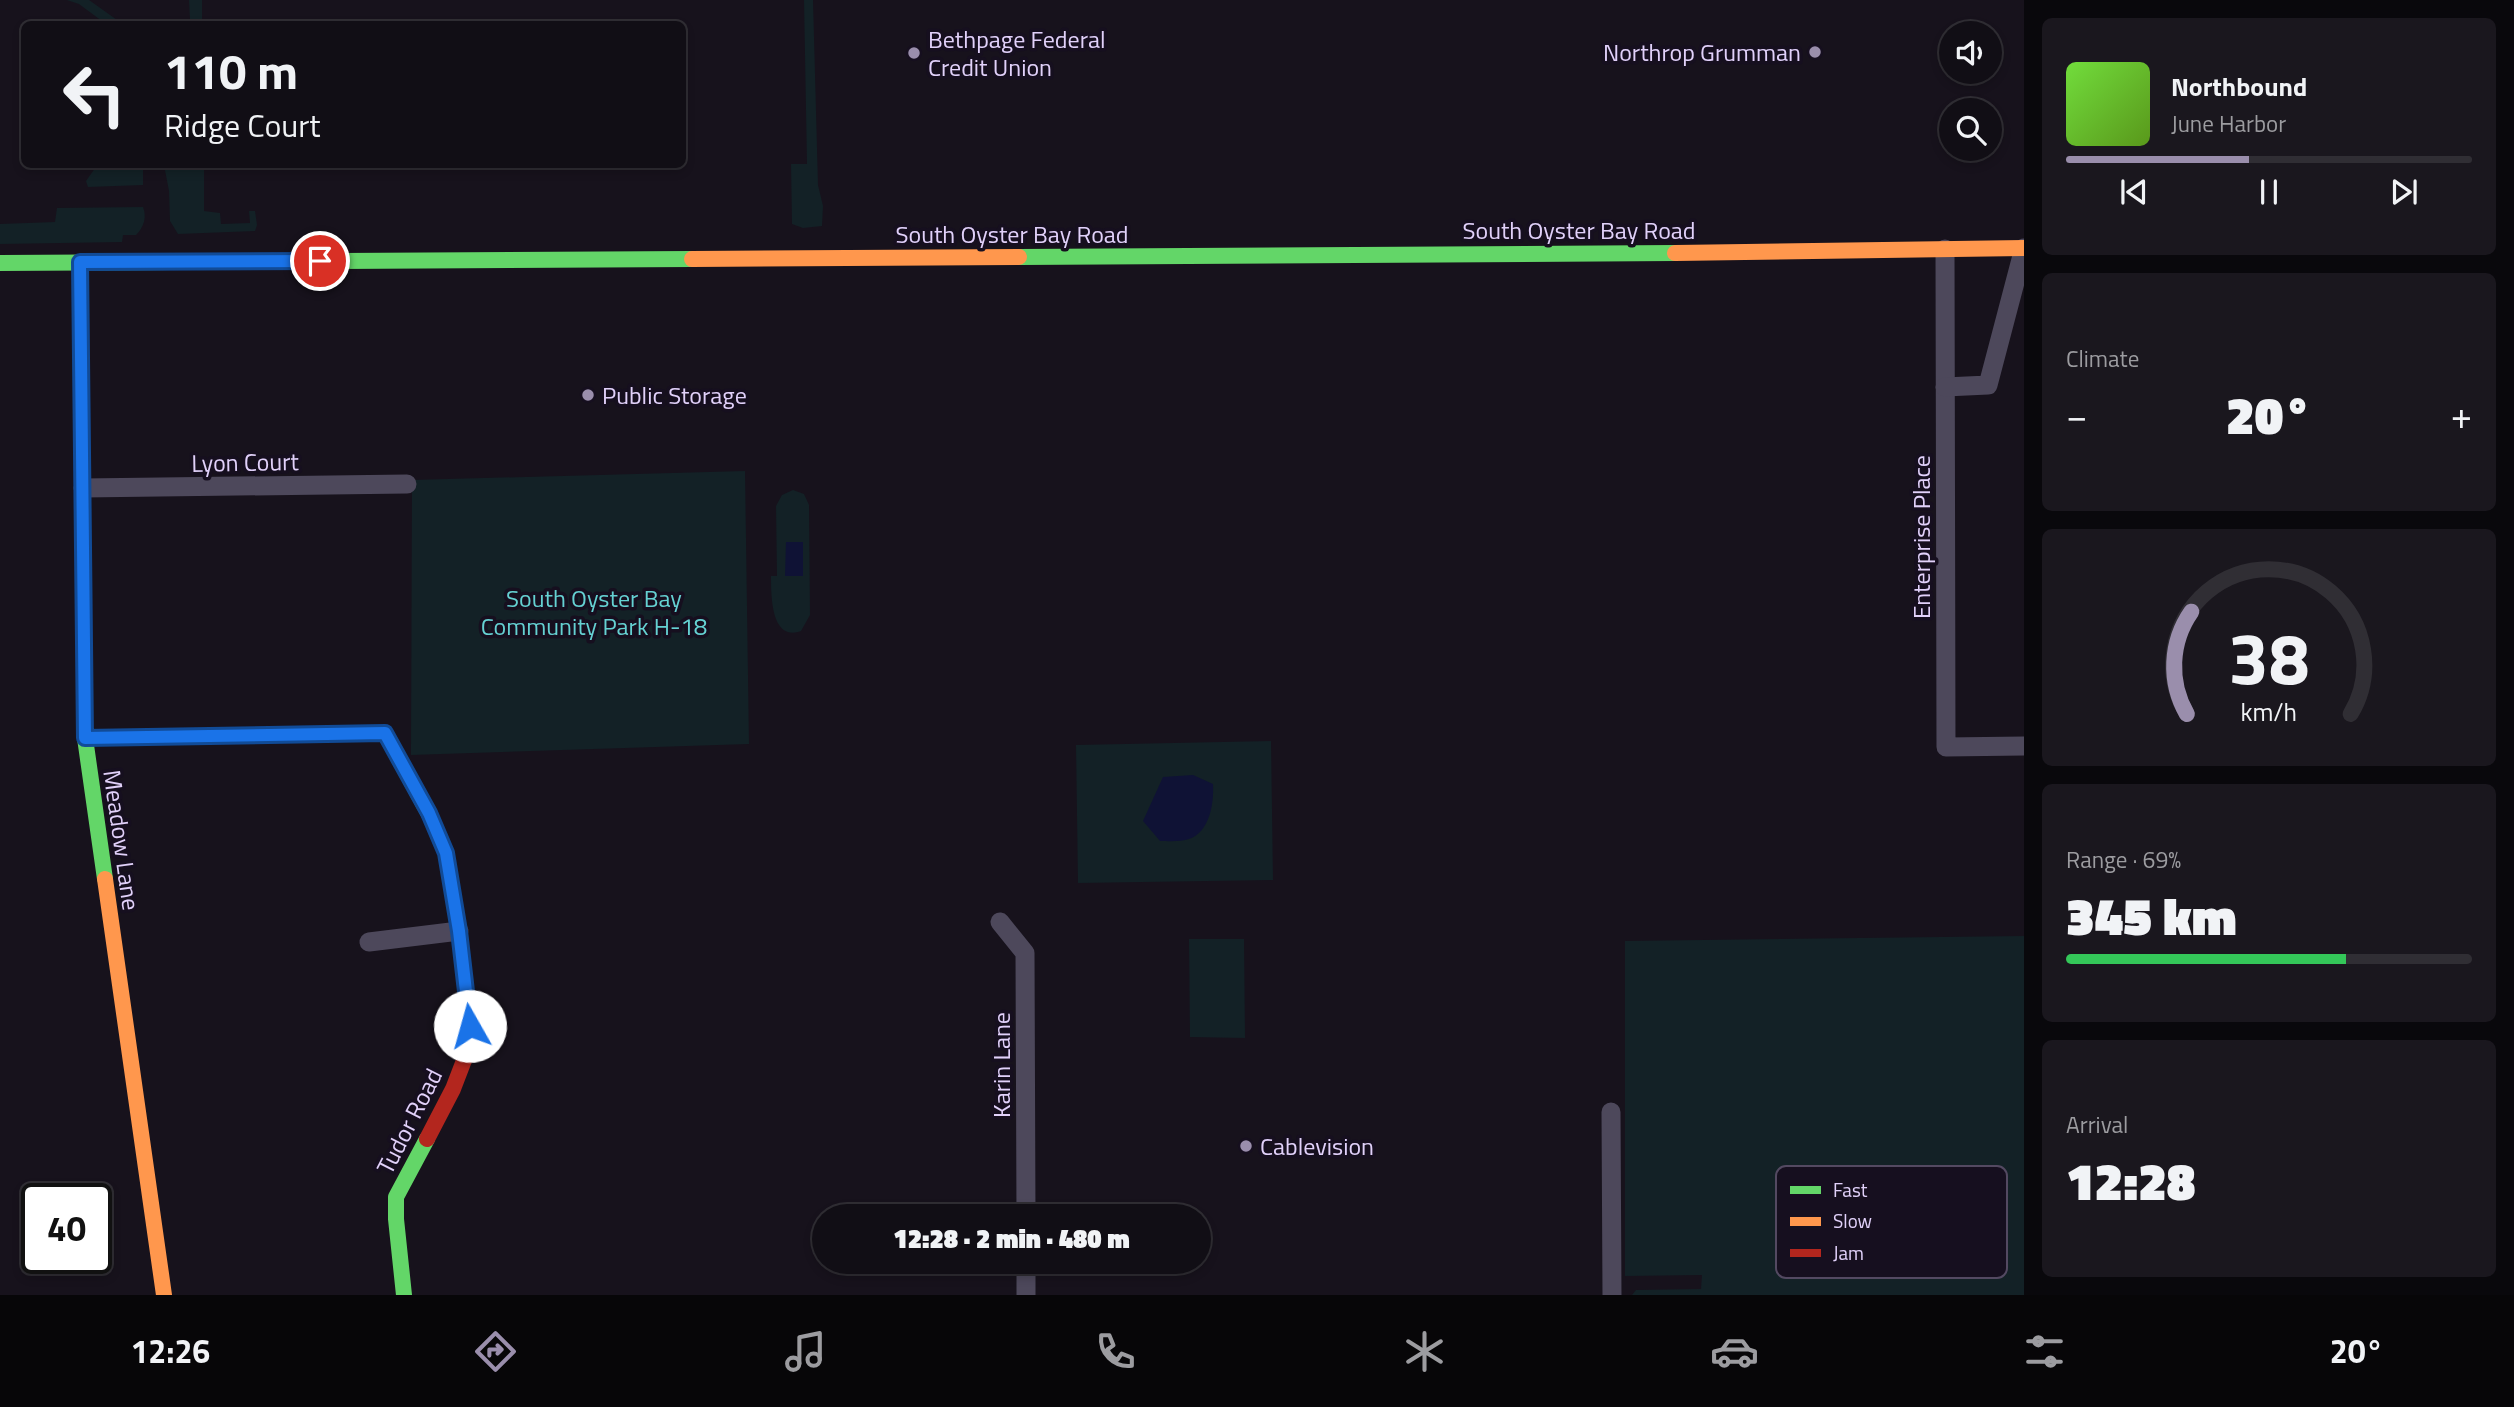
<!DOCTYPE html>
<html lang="en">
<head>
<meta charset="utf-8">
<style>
	body { margin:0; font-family:"Titillium Web",sans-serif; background:#1a171e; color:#f1f3f6; height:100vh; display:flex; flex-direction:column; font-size:26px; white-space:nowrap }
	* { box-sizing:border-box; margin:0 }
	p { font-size:23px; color:#9c9ca0 }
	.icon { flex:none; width:38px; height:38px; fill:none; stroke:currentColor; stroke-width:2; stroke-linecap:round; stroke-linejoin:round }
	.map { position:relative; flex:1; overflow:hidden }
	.side { display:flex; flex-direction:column; gap:18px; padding:18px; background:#09080c; width:490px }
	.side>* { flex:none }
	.top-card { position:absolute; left:21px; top:21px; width:665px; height:147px; border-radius:10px; box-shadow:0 4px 10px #0003,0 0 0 2px #302e34; background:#110e15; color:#f1f3f6; overflow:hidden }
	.tools { position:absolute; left:1939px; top:21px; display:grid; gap:14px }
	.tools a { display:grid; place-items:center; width:63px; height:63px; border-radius:50%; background:#110e15; box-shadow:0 4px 10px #0003,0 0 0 2px #302e34; font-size:35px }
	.speed { position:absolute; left:21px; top:1183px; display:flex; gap:14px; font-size:35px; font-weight:700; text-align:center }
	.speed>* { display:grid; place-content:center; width:91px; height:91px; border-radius:50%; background:#110e15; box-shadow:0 4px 10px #0003,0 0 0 2px #302e34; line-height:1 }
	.speed .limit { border:4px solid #111; border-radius:10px; background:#fff; color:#111 }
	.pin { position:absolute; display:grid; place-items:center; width:60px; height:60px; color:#fff; margin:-30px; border:4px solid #fff; border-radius:50%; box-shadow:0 2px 7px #0007 }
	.me { position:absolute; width:77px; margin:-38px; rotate:353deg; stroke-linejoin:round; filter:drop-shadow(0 0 5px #0008) }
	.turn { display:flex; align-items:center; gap:24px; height:147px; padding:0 28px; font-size:32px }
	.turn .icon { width:91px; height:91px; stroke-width:2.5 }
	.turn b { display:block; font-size:49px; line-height:60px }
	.big { font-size:52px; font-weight:800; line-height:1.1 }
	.side .card { flex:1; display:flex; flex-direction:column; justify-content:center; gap:10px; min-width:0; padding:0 24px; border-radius:10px; background:#1a171e }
	.side .dial { align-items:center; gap:0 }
	.dial svg { height:182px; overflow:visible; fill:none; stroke:#302e34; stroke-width:7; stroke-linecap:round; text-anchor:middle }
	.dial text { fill:#f1f3f6; stroke:none }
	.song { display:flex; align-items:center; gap:21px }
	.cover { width:84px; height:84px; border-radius:10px; background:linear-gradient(135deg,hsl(100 70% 55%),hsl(90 70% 35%)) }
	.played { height:7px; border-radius:4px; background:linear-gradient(90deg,#9a8eac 45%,#302e34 45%) }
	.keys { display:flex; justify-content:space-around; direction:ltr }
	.heat { display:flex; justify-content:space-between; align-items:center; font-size:38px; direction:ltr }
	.charge { height:10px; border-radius:5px; background:linear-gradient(90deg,#34c759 69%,#302e34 0) }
	.trip { position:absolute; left:812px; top:1204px; width:399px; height:70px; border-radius:35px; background:#110e15; box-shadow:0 4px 10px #0003,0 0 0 2px #302e34; font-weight:800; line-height:70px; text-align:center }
	.tabs { display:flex; height:112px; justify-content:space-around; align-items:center; background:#070608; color:#9c9ca0 }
	.tabs .icon { width:49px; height:49px }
	.tabs .current { color:#9a8eac }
	.tabs b { font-size:32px; color:#f1f3f6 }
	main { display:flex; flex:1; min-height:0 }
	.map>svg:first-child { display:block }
</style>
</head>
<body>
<main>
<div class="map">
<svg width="2024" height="1295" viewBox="0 0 2024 1295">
	<rect width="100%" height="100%" fill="#17121c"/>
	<g fill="#132126">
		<path d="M 67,0 L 89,0 L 117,20 L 190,20 L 189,0 L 202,0 L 202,24 L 106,24 L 79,4 Z"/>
		<path d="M 804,0 L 813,0 L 818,185 L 823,206 L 822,226 L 803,228 L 792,224 L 791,164 L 807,164 Z"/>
		<path d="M 98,164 L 130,165 L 130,167 L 141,167 L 143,169 L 143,185 L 88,187 L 86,181 Z"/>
		<path d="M 164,165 L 204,165 L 204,211 L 220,213 L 221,224 L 250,223 L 249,211 L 255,211 L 257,225 L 255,231 L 178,234 L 170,221 L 169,191 Z"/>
		<path d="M 143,207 C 147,217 144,227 136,235 L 123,235 L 122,242 L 0,244 L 0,224 L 55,222 L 57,208 Z"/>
		<path d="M 745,471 L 749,744 L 411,755 L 412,480 Z"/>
		<path d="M 793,490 L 804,494 L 809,505 L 810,615 L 801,631 C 771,642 771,596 771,576 L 777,576 L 776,506 L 782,495 Z"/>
		<path d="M 1271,741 L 1273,880 L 1078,883 L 1076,745 Z"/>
		<path d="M 2024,936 L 2024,1295 L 1632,1295 L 1636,1290 L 1701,1289 L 1702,1275 L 1625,1276 L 1625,941 Z"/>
		<path d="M 1189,939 L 1244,939 L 1245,1038 L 1190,1037 Z"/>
	</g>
	<g fill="#0f1235">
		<path d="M 786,542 L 803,542 L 803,576 L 785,576 Z"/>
		<path d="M 1193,775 L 1213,784 C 1214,803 1210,832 1189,839 C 1181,842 1168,841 1160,841 L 1143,821 L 1163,777 Z"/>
	</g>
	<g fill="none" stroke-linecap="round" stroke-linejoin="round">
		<g stroke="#4d485b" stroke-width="19">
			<path d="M 1945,249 L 1946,747 L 2024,746"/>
			<path d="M 1945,387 L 1988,385 L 2024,248"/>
			<path d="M 83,488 L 407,484"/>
			<path d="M 1000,922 L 1025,953 L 1026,1216"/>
			<path d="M 369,942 L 459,931"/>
			<path d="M 1611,1112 L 1612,1295"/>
			<path d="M 1026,1262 L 1026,1295"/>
		</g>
		<g stroke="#63d668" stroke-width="16">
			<path d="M 1019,257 L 1675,253"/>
			<path d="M 80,262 L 85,738 L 105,879"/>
			<path d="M 0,263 L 692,259"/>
			<path d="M 85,738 L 385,733 L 430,816"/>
			<path d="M 404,1295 L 396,1219 L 396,1197 L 427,1139"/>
		</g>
		<g stroke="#ff974d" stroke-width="16">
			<path d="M 1675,253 L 2024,248"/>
			<path d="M 692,259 L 1019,257"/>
			<path d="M 105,879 L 164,1295"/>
		</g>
		<path stroke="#b3261e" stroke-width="16" d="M 427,1139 L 453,1089 L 468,1050 L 470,1026 L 459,931 L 446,853 L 430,816"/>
	</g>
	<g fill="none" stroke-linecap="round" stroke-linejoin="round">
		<g stroke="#114b97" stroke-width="18">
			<path id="route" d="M 320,261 L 80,262 L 85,738 L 385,733 L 429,813 L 446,853 L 459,931 L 470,1026"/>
		</g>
		<use href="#route" stroke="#1a73e8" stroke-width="12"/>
	</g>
	<g fill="#9a8eac" stroke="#160f1f" stroke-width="2.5">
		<circle cx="1815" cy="52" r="7"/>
		<circle cx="914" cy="53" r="7"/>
		<circle cx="588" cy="395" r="7"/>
		<circle cx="1246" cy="1146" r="7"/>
	</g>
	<g text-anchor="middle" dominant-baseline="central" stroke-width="7" stroke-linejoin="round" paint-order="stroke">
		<g font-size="24" fill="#e1d1fa" stroke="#160f1f" text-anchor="start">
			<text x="928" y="39">Bethpage Federal<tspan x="928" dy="28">Credit Union</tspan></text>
			<text x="1801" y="52" text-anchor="end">Northrop Grumman</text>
			<text x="602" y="395">Public Storage</text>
			<text x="1260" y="1146">Cablevision</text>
		</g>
		<g font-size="24" fill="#e1d1fa" stroke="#160f1f">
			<text x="1579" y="230">South Oyster Bay Road</text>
			<text x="1012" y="234">South Oyster Bay Road</text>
			<text transform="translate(245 462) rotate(-1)">Lyon Court</text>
			<text transform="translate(1921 537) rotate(-90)">Enterprise Place</text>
			<text transform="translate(122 840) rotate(82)">Meadow Lane</text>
			<text transform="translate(1001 1065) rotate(-90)">Karin Lane</text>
			<text transform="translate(409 1121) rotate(-63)">Tudor Road</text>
		</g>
		<g font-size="24" fill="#65d1d2" stroke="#160f1f">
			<text x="594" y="598">South Oyster Bay<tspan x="594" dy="28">Community Park H-18</tspan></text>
		</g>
	</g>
	<rect x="1776" y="1166" width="231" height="112" rx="10" fill="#160f1f" stroke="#534961" stroke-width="2"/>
	<rect x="1790" y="1186" width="31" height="8" fill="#63d668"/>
	<rect x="1790" y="1217" width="31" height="9" fill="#ff974d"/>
	<rect x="1790" y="1249" width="31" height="8" fill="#b3261e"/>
	<g font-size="19" fill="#e1d1fa">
		<text x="1833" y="1197">Fast</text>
		<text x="1833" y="1228">Slow</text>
		<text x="1833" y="1260">Jam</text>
	</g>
</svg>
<div class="tools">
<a><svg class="icon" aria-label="sound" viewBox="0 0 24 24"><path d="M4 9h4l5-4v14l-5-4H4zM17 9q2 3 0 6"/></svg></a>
<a><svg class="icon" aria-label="search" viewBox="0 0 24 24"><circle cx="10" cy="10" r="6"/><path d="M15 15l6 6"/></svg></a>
</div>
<div class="speed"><div class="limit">40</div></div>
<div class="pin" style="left:320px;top:261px;background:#d93025"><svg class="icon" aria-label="arrive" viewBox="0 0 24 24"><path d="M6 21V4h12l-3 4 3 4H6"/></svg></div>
<svg class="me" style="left:470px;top:1026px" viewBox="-20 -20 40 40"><circle r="19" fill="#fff"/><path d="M0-13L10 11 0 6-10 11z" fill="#1a73e8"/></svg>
<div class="trip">12:28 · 2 min · 480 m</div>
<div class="top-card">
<div class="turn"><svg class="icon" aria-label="left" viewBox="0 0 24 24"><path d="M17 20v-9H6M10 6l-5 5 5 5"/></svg><div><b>110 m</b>Ridge Court</div></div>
</div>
</div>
<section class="side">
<div class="card">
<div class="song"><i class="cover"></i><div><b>Northbound</b><p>June Harbor</p></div></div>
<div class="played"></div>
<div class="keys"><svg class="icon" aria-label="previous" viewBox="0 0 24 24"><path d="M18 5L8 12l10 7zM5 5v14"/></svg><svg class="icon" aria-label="pause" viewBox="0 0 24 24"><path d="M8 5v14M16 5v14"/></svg><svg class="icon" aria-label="next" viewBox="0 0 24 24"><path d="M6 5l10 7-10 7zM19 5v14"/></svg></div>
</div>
<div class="card"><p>Climate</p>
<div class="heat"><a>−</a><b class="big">20°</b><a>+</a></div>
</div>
<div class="card dial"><svg viewBox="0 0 100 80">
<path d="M14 69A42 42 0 1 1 86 69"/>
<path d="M14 69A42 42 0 0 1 16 24" stroke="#9a8eac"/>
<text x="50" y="56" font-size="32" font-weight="700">38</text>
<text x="50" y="72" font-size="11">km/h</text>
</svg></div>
<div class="card"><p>Range · 69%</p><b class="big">345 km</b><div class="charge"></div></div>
<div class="card"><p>Arrival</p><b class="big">12:28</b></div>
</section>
</main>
<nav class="tabs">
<b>12:26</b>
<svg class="icon current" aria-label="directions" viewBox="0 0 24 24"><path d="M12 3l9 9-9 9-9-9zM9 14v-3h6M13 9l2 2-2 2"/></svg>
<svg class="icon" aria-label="music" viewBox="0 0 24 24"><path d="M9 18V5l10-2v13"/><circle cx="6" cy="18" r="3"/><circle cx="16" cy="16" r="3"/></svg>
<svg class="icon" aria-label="phone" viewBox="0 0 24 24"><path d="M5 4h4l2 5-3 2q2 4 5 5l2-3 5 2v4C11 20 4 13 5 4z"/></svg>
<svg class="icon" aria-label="climate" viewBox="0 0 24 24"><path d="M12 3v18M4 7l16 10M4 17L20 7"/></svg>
<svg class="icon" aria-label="car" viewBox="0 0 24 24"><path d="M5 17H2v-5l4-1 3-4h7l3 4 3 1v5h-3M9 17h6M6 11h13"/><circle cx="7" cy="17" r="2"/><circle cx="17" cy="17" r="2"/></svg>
<svg class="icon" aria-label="filters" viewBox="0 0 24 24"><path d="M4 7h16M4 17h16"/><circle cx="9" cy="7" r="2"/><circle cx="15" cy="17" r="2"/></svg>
<b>20°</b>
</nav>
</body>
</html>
